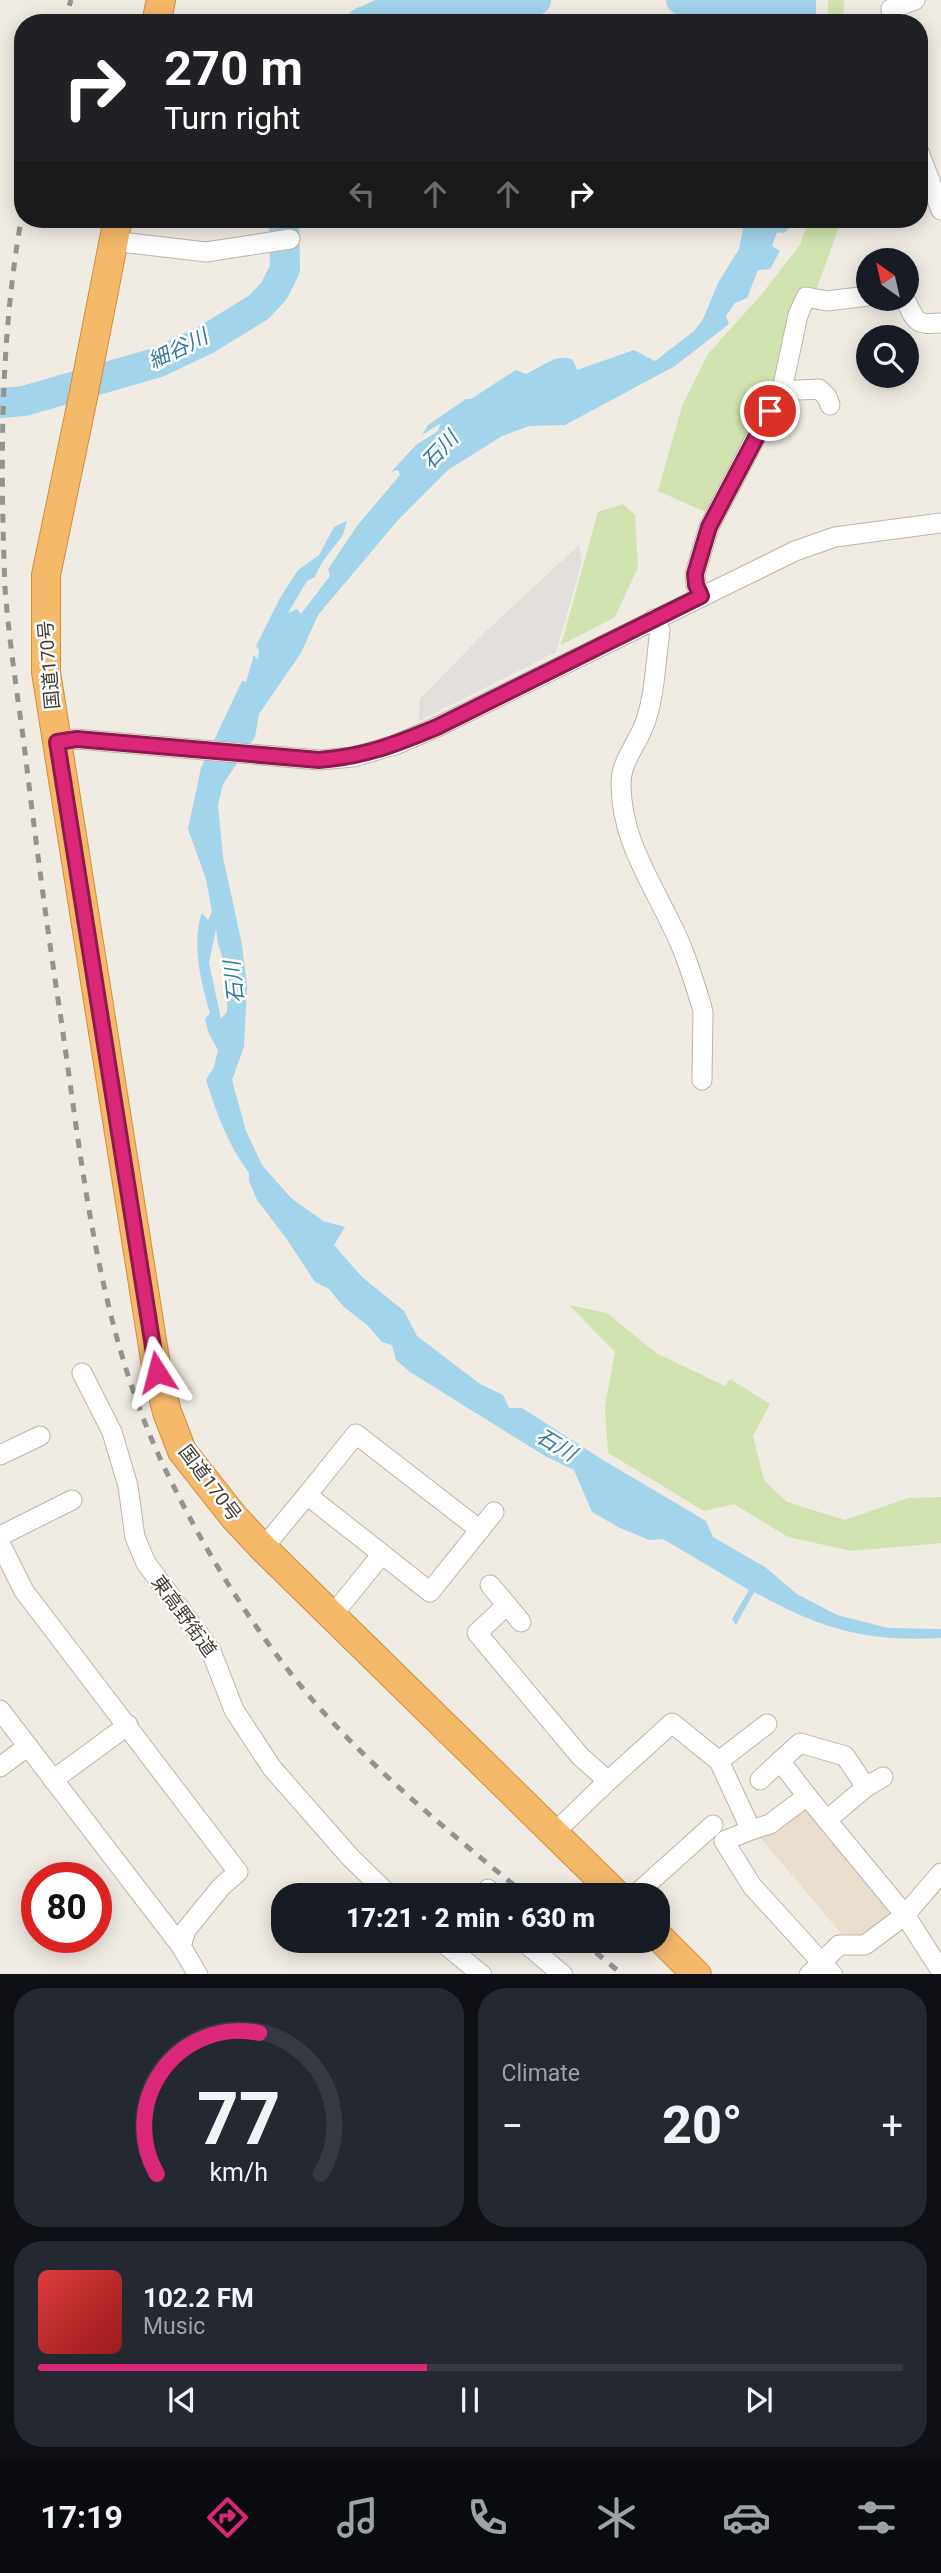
<!DOCTYPE html>
<html lang="en">
<head>
<meta charset="utf-8">
<style>
	body { margin:0; font-family:Roboto,"Noto Sans JP",sans-serif; background:#242831; color:#f1f3f6; height:100vh; display:flex; flex-direction:column; font-size:26px; white-space:nowrap }
	* { box-sizing:border-box; margin:0 }
	p { font-size:23px; color:#9ea1a6 }
	.icon { flex:none; width:38px; height:38px; fill:none; stroke:currentColor; stroke-width:2; stroke-linecap:round; stroke-linejoin:round }
	.map { position:relative; height:1974px; overflow:hidden }
	.side { display:flex; flex-direction:column; gap:14px; padding:14px; background:#0d0f14; flex:1 }
	.side>* { flex:none }
	.guide { position:absolute; left:14px; top:14px; width:914px; height:214px; border-radius:28px; box-shadow:0 4px 18px #0003; background:#202124; color:#fff; overflow:hidden }
	.needle { width:46px; rotate:326deg }
	.controls { position:absolute; left:856px; top:248px; display:grid; gap:14px }
	.controls a { display:grid; place-items:center; width:63px; height:63px; border-radius:50%; background:#171b24; box-shadow:0 4px 18px #0003; font-size:35px }
	.speed { position:absolute; left:21px; top:1862px; display:flex; gap:14px; font-size:35px; font-weight:700; text-align:center }
	.speed>* { display:grid; place-content:center; width:91px; height:91px; border-radius:50%; background:#171b24; box-shadow:0 4px 18px #0003; line-height:1 }
	.speed .limit { border:10px solid #d22; background:#fff; color:#111 }
	.pin { position:absolute; display:grid; place-items:center; width:60px; height:60px; color:#fff; margin:-30px; border:4px solid #fff; border-radius:50%; box-shadow:0 2px 7px #0007 }
	.me { position:absolute; width:77px; margin:-38px; rotate:351deg; stroke-linejoin:round; filter:drop-shadow(0 0 5px #0008) }
	.turn { display:flex; align-items:center; gap:24px; height:147px; padding:0 35px; font-size:32px }
	.turn .icon { width:91px; height:91px; stroke-width:2.5 }
	.turn b { display:block; font-size:49px; line-height:60px }
	.lanes { display:flex; align-items:center; height:66px; padding:0 35px; background:#0003; justify-content:center; gap:35px; direction:ltr }
	.lanes .off { opacity:.35 }
	.big { font-size:52px; font-weight:800; line-height:1.1 }
	.side .widget { flex:1; display:flex; flex-direction:column; justify-content:center; gap:10px; min-width:0; padding:0 24px; border-radius:28px; background:#242831 }
	.side .dial { align-items:center; gap:0 }
	.dial svg { height:182px; overflow:visible; fill:none; stroke:#363941; stroke-width:7; stroke-linecap:round; text-anchor:middle }
	.dial text { fill:#f1f3f6; stroke:none }
	.song { display:flex; align-items:center; gap:21px }
	.cover { width:84px; height:84px; border-radius:10px; background:linear-gradient(135deg,hsl(0 70% 55%),hsl(0 70% 35%)) }
	.played { height:7px; border-radius:4px; background:linear-gradient(90deg,#db2777 45%,#363941 45%) }
	.keys { display:flex; justify-content:space-around; direction:ltr }
	.heat { display:flex; justify-content:space-between; align-items:center; font-size:38px; direction:ltr }
	.side .tiles { flex:1; display:grid; gap:14px; grid-template-columns:1fr 1fr }
	.widget:last-child { grid-column:span 2 }
	.trip { position:absolute; left:271px; top:1883px; width:399px; height:70px; border-radius:28px; background:#171b24; box-shadow:0 4px 18px #0003; font-weight:800; line-height:70px; text-align:center }
	.dock { display:flex; height:112px; justify-content:space-around; align-items:center; background:#090b0e; color:#9ea1a6 }
	.dock .icon { width:49px; height:49px }
	.dock .active { color:#db2777 }
	.dock b { font-size:32px; color:#f1f3f6 }
	.map>svg:first-child { display:block }
</style>
</head>
<body>
<div class="map">
<svg width="941" height="1975" viewBox="0 0 941 1975">
	<rect width="100%" height="100%" fill="#f0ebe3"/>
	<path fill="#e9dece" d="M 808,1809 L 889,1904 L 888,1919 L 863,1938 L 845,1938 L 760,1837 L 794,1811 Z"/>
	<g fill="#d0e3ae">
		<path d="M 828,0 L 844,0 L 843,23 L 828,23 Z"/>
		<path d="M 809,219 L 841,219 C 809,322 759,418 708,513 L 658,491 L 682,406 L 708,354 L 761,295 L 800,245 Z"/>
		<path d="M 623,504 L 635,515 L 638,567 L 615,617 L 561,645 L 598,512 Z"/>
		<path d="M 569,1305 L 607,1313 L 656,1353 L 725,1386 L 730,1379 L 770,1404 L 753,1436 L 764,1480 L 787,1502 L 845,1520 L 908,1498 L 941,1497 L 941,1543 L 852,1551 L 788,1537 L 734,1504 L 704,1511 L 608,1453 L 605,1406 L 615,1352 Z"/>
	</g>
	<path fill="#e1dedb" d="M 579,545 L 582,562 L 556,652 L 419,721 L 420,699 L 482,635 Z"/>
	<g fill="#a2d4eb" fill-rule="evenodd">
		<path d="M 735,0 L 816,0 L 816,23 L 752,23 L 728,16 L 727,1 Z"/>
		<path d="M 745,219 L 792,219 L 789,228 L 784,233 L 777,232 L 772,246 L 780,251 L 770,269 L 758,270 L 747,298 L 735,303 L 726,316 L 729,324 L 675,366 L 565,425 L 529,426 L 502,436 L 448,470 L 398,520 L 318,615 L 301,653 L 259,714 L 255,737 L 223,784 L 218,805 L 223,857 L 242,945 L 247,986 L 244,1047 L 232,1080 L 246,1131 L 262,1165 L 291,1198 L 323,1221 L 345,1227 L 334,1245 L 362,1277 L 404,1311 L 417,1336 L 480,1384 L 503,1395 L 509,1408 L 522,1408 L 603,1460 L 706,1521 L 713,1537 L 765,1567 L 797,1594 L 837,1615 L 888,1628 L 941,1629 L 941,1638 C 863,1642 822,1629 754,1592 L 736,1625 L 732,1619 L 749,1590 L 663,1539 L 649,1540 L 620,1528 L 592,1512 L 574,1470 L 545,1456 L 410,1372 L 396,1360 L 392,1345 L 382,1342 L 368,1326 L 343,1306 L 329,1289 L 315,1282 L 286,1238 L 257,1200 L 249,1181 L 249,1173 C 228,1145 216,1112 206,1080 L 214,1067 L 218,1050 L 209,1034 L 205,1019 L 210,1013 C 201,983 191,942 202,913 L 208,920 L 212,912 L 206,879 L 188,829 L 201,768 L 242,681 L 246,682 L 254,655 L 258,660 L 259,650 L 256,646 L 280,598 L 298,570 L 319,555 L 334,527 L 347,521 C 345,526 344,534 341,538 C 331,551 321,561 315,577 L 307,581 L 288,613 L 297,609 L 301,614 L 330,576 L 328,569 L 357,526 L 400,475 L 398,470 L 391,472 L 416,445 L 438,431 L 441,423 L 422,435 L 428,425 L 466,399 L 471,399 L 516,370 L 526,374 C 541,368 557,352 573,360 L 577,370 L 634,350 L 655,361 L 694,331 L 703,319 L 718,283 L 739,249 ZM 216,929 L 218,944 L 228,974 L 227,1012 L 221,1019 L 209,963 Z"/>
	</g>
	<g fill="none" stroke-linecap="round" stroke-linejoin="round">
		<g stroke="#a2d4eb" stroke-width="30">
			<path d="M 681,0 L 768,10"/>
			<path d="M 361,23 L 383,13 L 536,0"/>
			<path d="M 0,403 L 24,401 L 159,362 L 207,339 L 259,307 L 274,291 L 285,269 L 284,219"/>
		</g>
		<g stroke="#beb5a9" stroke-width="21">
			<g id="minor">
				<path d="M 892,23 L 891,9 L 915,0"/>
				<path d="M 919,152 L 941,210"/>
				<path d="M 114,239 L 129,243 L 206,252 L 290,239"/>
				<path d="M 905,299 C 916,322 915,325 941,323"/>
				<path d="M 780,391 L 819,389 L 827,397 L 830,405"/>
				<path d="M 701,596 L 696,585 L 695,574 L 709,527 L 783,385 L 798,315 L 806,297 L 827,301 L 868,296"/>
				<path d="M 654,619 L 660,630 C 656,659 655,693 646,720 C 639,743 621,759 621,784 C 621,837 649,878 671,924 C 684,949 693,978 701,1004 L 703,1012 L 702,1080"/>
				<path d="M 57,742 L 77,739 L 319,760 L 353,757 L 395,745 L 437,727 L 795,551 L 835,537 L 941,523"/>
				<path d="M 82,1373 L 112,1432 L 128,1486 L 135,1537 L 146,1563 L 211,1651 L 234,1710 L 272,1768 L 350,1857 L 389,1895"/>
				<path d="M 0,1455 L 40,1436"/>
				<path d="M 0,1536 L 72,1500"/>
				<path d="M 0,1543 L 24,1591 L 238,1872 L 221,1887 L 186,1930 L 181,1946"/>
				<path d="M 263,1548 L 307,1495"/>
				<path d="M 382,1554 L 307,1495 L 356,1434 L 480,1530"/>
				<path d="M 490,1585 L 507,1605 L 477,1633 L 580,1756 L 608,1781"/>
				<path d="M 507,1605 L 521,1622"/>
				<path d="M 331,1617 L 382,1554 L 430,1592 L 494,1512"/>
				<path d="M 0,1710 L 181,1946 L 198,1975"/>
				<path d="M 719,1761 L 767,1724"/>
				<path d="M 780,1761 L 800,1743 L 845,1756 L 866,1787 L 883,1777"/>
				<path d="M 0,1767 L 28,1746"/>
				<path d="M 53,1780 L 128,1725"/>
				<path d="M 760,1780 L 780,1761 L 807,1796"/>
				<path d="M 827,1820 L 866,1787"/>
				<path d="M 751,1830 L 724,1841 L 752,1886 L 833,1975"/>
				<path d="M 553,1834 L 608,1781 L 672,1723 L 719,1761 L 751,1830 L 770,1824 L 807,1796 L 905,1915 L 941,1971"/>
				<path d="M 488,1889 L 492,1895"/>
				<path d="M 635,1895 L 713,1825"/>
				<path d="M 441,1941 L 482,1975"/>
				<path d="M 523,1941 L 563,1975"/>
				<path d="M 809,1975 L 839,1945 L 865,1945 L 905,1915 L 941,1873"/>
			</g>
		</g>
		<g stroke="#d38c3b" stroke-width="30">
			<g id="highway">
				<path d="M 156,23 L 161,0"/>
				<path d="M 118,219 L 83,397 L 46,575 L 46,672 L 157,1372 L 167,1412 L 182,1451 L 234,1517 L 263,1548 L 617,1895"/>
				<path d="M 658,1936 L 697,1975"/>
			</g>
		</g>
		<use href="#minor" stroke="#fff" stroke-width="19"/>
		<use href="#highway" stroke="#f5b96a" stroke-width="28"/>
		<g stroke="#939393" stroke-width="5" stroke-dasharray="9 9" stroke-linecap="butt">
			<path d="M 64,23 L 71,0"/>
			<path d="M 23,209 C 0,334 0,461 5,588 C 9,640 17,692 24,744 C 35,836 47,928 61,1019 C 84,1177 99,1341 173,1485 C 204,1548 242,1610 285,1666 C 351,1753 442,1826 526,1895"/>
			<path d="M 582,1941 L 623,1975"/>
		</g>
	</g>
	<g fill="none" stroke-linecap="round" stroke-linejoin="round">
		<g stroke="#8e194d" stroke-width="18">
			<path id="route" d="M 157,1372 L 57,742 L 77,739 L 319,760 C 366,756 394,745 437,727 L 701,596 L 696,585 L 695,574 L 709,527 L 770,411"/>
		</g>
		<use href="#route" stroke="#db2777" stroke-width="12"/>
	</g>
	<g text-anchor="middle" dominant-baseline="central" stroke-width="5" stroke-linejoin="round" paint-order="stroke">
		<g font-size="19" fill="#423b34" stroke="#fff">
			<text transform="translate(49 665) rotate(-95)">国道170号</text>
			<text transform="translate(210 1483) rotate(53)">国道170号</text>
			<text transform="translate(184 1616) rotate(54)">東高野街道</text>
		</g>
		<g font-size="21" font-style="italic" fill="#327b9f" stroke="#fff">
			<text transform="translate(178 349) rotate(-26)">細谷川</text>
			<text transform="translate(440 450) rotate(-47)">石川</text>
			<text transform="translate(234 982) rotate(-96)">石川</text>
			<text transform="translate(556 1445) rotate(31)">石川</text>
		</g>
	</g>
</svg>
<div class="controls">
<a><svg class="needle" viewBox="-14 -14 28 28"><path d="M0-13l5 13h-10z" fill="#e53935"/><path d="M0 13l5-13h-10z" fill="#9ea1a6"/></svg></a>
<a><svg class="icon" aria-label="search" viewBox="0 0 24 24"><circle cx="10" cy="10" r="6"/><path d="M15 15l6 6"/></svg></a>
</div>
<div class="speed"><div class="limit">80</div></div>
<div class="pin" style="left:770px;top:411px;background:#d93025"><svg class="icon" aria-label="arrive" viewBox="0 0 24 24"><path d="M6 21V4h12l-3 4 3 4H6"/></svg></div>
<svg class="me" style="left:157px;top:1372px" viewBox="-20 -20 40 40"><path d="M0-17L14 15 0 8-14 15z" fill="#db2777" stroke="#fff" stroke-width="4"/></svg>
<div class="trip">17:21 · 2 min · 630 m</div>
<div class="guide">
<div class="turn"><svg class="icon" aria-label="right" viewBox="0 0 24 24"><path d="M7 20v-9h11M14 6l5 5-5 5"/></svg><div><b>270 m</b>Turn right</div></div>
<div class="lanes"><svg class="icon off" aria-label="left" viewBox="0 0 24 24"><path d="M17 20v-9H6M10 6l-5 5 5 5"/></svg><svg class="icon off" aria-label="ahead" viewBox="0 0 24 24"><path d="M12 20V5M6 11l6-6 6 6"/></svg><svg class="icon off" aria-label="ahead" viewBox="0 0 24 24"><path d="M12 20V5M6 11l6-6 6 6"/></svg><svg class="icon" aria-label="right" viewBox="0 0 24 24"><path d="M7 20v-9h11M14 6l5 5-5 5"/></svg></div>
</div>
</div>
<section class="side">
<div class="tiles">
<div class="widget dial"><svg viewBox="0 0 100 80">
<path d="M14 69A42 42 0 1 1 86 69"/>
<path d="M14 69A42 42 0 0 1 59 7" stroke="#db2777"/>
<text x="50" y="56" font-size="32" font-weight="700">77</text>
<text x="50" y="72" font-size="11">km/h</text>
</svg></div>
<div class="widget"><p>Climate</p>
<div class="heat"><a>−</a><b class="big">20°</b><a>+</a></div>
</div>
<div class="widget">
<div class="song"><i class="cover"></i><div><b>102.2 FM</b><p>Music</p></div></div>
<div class="played"></div>
<div class="keys"><svg class="icon" aria-label="previous" viewBox="0 0 24 24"><path d="M18 5L8 12l10 7zM5 5v14"/></svg><svg class="icon" aria-label="pause" viewBox="0 0 24 24"><path d="M8 5v14M16 5v14"/></svg><svg class="icon" aria-label="next" viewBox="0 0 24 24"><path d="M6 5l10 7-10 7zM19 5v14"/></svg></div>
</div>
</div>
</section>
<nav class="dock">
<b>17:19</b>
<svg class="icon active" aria-label="directions" viewBox="0 0 24 24"><path d="M12 3l9 9-9 9-9-9zM9 14v-3h6M13 9l2 2-2 2"/></svg>
<svg class="icon" aria-label="music" viewBox="0 0 24 24"><path d="M9 18V5l10-2v13"/><circle cx="6" cy="18" r="3"/><circle cx="16" cy="16" r="3"/></svg>
<svg class="icon" aria-label="phone" viewBox="0 0 24 24"><path d="M5 4h4l2 5-3 2q2 4 5 5l2-3 5 2v4C11 20 4 13 5 4z"/></svg>
<svg class="icon" aria-label="climate" viewBox="0 0 24 24"><path d="M12 3v18M4 7l16 10M4 17L20 7"/></svg>
<svg class="icon" aria-label="car" viewBox="0 0 24 24"><path d="M5 17H2v-5l4-1 3-4h7l3 4 3 1v5h-3M9 17h6M6 11h13"/><circle cx="7" cy="17" r="2"/><circle cx="17" cy="17" r="2"/></svg>
<svg class="icon" aria-label="filters" viewBox="0 0 24 24"><path d="M4 7h16M4 17h16"/><circle cx="9" cy="7" r="2"/><circle cx="15" cy="17" r="2"/></svg>
</nav>
</body>
</html>
